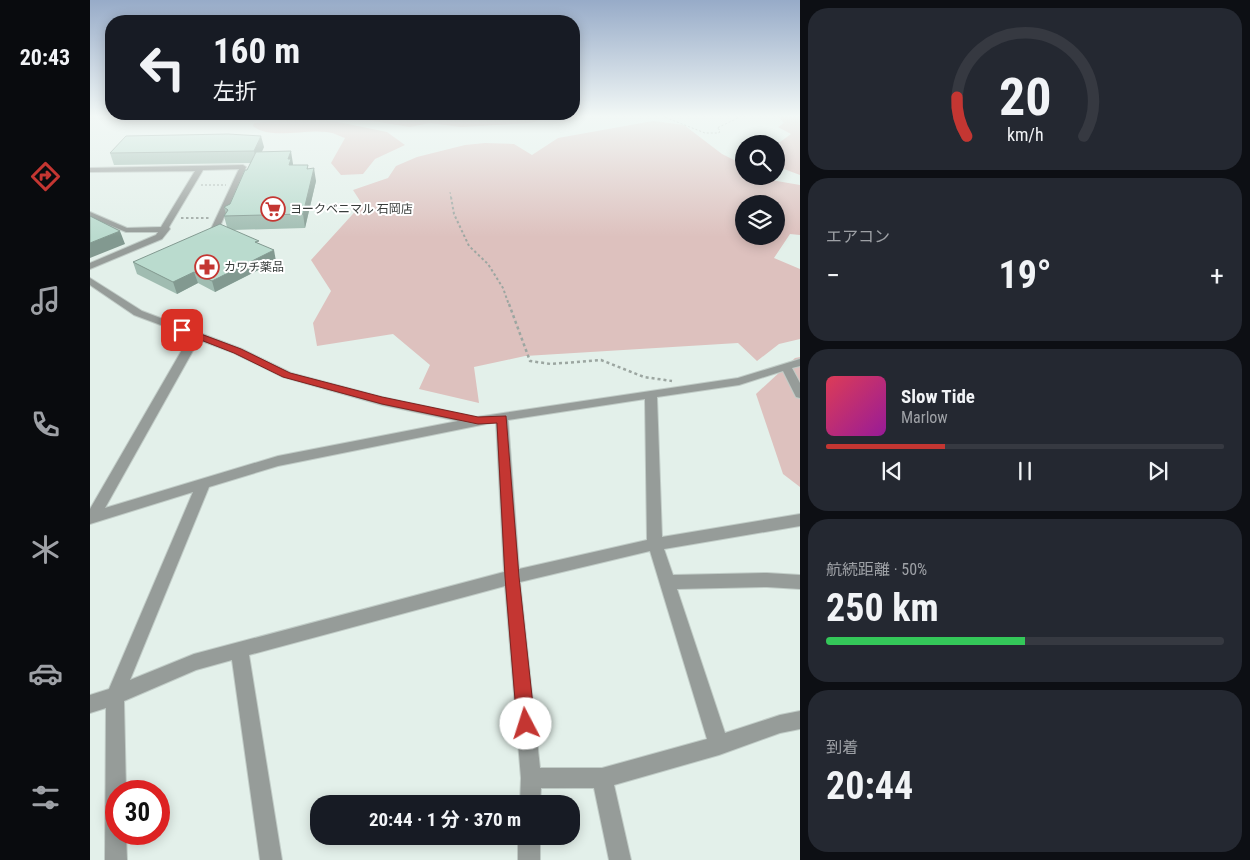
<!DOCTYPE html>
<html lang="ja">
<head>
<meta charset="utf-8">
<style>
	body { margin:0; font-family:"Roboto Condensed","Noto Sans JP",sans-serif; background:#242831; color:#f1f3f6; height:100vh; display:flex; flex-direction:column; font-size:19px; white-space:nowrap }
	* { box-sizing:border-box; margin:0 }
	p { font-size:16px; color:#9ea1a6 }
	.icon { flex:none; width:28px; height:28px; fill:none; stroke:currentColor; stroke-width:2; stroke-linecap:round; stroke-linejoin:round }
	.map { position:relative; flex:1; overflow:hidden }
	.side { display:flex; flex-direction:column; gap:8px; padding:8px; background:#0d0f14; width:450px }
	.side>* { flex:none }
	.banner { position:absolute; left:15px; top:15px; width:475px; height:105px; border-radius:20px; box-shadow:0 2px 12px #0003; background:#171b24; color:#f1f3f6; overflow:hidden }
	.fabs { position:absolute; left:645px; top:135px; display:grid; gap:10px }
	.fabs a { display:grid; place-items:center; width:50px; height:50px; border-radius:50%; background:#171b24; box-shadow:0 2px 12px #0003; font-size:25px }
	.speed { position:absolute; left:15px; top:780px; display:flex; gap:10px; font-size:25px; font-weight:700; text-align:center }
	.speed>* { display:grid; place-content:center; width:65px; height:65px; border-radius:50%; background:#171b24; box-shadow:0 2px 12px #0003; line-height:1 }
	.speed .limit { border:8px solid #d22; background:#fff; color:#111 }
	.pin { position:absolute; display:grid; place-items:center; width:42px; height:42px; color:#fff; margin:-21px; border-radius:10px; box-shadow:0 2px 8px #0006 }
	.me { position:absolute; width:55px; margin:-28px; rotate:355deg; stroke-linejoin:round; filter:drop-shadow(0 0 4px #0008) }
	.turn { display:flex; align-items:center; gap:18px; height:105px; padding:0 25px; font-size:22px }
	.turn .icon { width:65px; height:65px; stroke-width:2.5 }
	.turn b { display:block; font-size:35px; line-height:42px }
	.big { font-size:38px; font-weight:700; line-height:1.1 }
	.side .widget { flex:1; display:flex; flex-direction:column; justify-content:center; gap:8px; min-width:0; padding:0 18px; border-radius:20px; background:#242831 }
	.side .dial { align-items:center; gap:0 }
	.dial svg { height:130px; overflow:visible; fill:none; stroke:#363941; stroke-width:7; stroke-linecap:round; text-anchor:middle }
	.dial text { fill:#f1f3f6; stroke:none }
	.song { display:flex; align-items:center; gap:15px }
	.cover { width:60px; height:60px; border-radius:8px; background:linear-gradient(135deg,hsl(350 70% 55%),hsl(300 70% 35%)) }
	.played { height:5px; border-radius:2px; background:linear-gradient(90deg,#c43632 30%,#363941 30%) }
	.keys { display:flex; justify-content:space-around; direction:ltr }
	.heat { display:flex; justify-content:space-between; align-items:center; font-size:28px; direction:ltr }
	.charge { height:8px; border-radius:4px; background:linear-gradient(90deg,#34c759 50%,#363941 0) }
	.trip { position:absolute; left:220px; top:795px; width:270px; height:50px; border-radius:20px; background:#171b24; box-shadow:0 2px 12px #0003; font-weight:700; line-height:50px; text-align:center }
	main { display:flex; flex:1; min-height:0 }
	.dock { display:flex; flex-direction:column; width:90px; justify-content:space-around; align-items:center; background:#090b0e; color:#9ea1a6 }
	.dock .icon { width:35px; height:35px }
	.dock .on { color:#c43632 }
	.dock b { font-size:22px; color:#f1f3f6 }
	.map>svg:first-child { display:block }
</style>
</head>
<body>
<main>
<nav class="dock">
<b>20:43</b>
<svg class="icon on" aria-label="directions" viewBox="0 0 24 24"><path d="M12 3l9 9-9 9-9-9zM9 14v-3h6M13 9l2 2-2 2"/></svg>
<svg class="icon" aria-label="music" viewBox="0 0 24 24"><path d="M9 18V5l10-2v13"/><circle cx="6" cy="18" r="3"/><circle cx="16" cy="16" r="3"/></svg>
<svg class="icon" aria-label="phone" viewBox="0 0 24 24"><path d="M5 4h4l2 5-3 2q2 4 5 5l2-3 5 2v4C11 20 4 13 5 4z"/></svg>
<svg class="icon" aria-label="climate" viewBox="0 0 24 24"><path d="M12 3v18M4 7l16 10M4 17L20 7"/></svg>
<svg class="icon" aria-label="car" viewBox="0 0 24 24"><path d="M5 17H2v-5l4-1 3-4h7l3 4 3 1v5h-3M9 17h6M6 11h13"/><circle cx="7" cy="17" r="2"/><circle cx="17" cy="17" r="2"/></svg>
<svg class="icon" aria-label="filters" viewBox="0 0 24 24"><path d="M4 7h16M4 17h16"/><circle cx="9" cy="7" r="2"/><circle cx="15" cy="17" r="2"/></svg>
</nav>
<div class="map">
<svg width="710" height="860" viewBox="0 0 710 860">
	<rect width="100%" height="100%" fill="#e3f0ea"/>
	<g fill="#ddc1be" fill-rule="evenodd">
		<path d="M 237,116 L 459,116 L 441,123 L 371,127 L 340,123 L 320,127 L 270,119 Z"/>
		<path d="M 688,116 L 710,116 L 710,175 L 686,166 L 686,145 L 701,134 L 688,127 L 694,123 Z"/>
		<path d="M 201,119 L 225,119 L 248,122 L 297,132 L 315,145 L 285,159 L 273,174 L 251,175 L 241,163 L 255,138 C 249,136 242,132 236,132 C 216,129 179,140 163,126 L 164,123 Z"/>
		<path d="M 563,121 L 594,125 L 632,154 L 654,165 L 654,176 L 675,176 L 681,180 L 710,185 L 710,235 L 700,234 L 684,258 L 710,269 L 710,339 L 689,344 L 667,361 L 648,343 L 435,356 L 384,367 L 389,403 L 329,389 L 340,365 L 303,334 L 227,346 L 223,323 L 241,291 L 221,260 L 272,204 L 263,190 L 298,178 L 306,166 L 327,157 L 375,145 L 395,143 L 424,144 L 442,155 L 468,138 ZM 654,204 L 686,204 L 686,236 L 654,236 Z"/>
		<path d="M 710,357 L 710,487 L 693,474 L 666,394 L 705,358 Z"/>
	</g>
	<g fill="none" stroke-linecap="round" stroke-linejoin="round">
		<g stroke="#c1ccc7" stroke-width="2">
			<g id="minor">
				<path d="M 153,165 L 156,167 L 127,233 L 120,231 L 149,169 L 113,170 L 79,227 L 80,229 L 72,239 L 0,269 L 0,263 L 66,235 L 68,232 L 36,232 L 0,217 L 0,212 L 37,228 L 71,227 L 105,171 L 0,172 L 0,168 Z"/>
				<path d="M 0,278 L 52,311 L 152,349 L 201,373 L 292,397 L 387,417 L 648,378 L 710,359 L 710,366 L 702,368 L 710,383 L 710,398 L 706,397 L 693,371 L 649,385 L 567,397 L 572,537 L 710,514 L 710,526 L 574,549 L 583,575 L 677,573 L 710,575 L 710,589 L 677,587 L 587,589 L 635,733 L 690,715 L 710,711 L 710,729 L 690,733 L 629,755 L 524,785 L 541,860 L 519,860 L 504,788 L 451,788 L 450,804 L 430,804 L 431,778 L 415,586 L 159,655 L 192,860 L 170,860 L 142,660 L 106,670 L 34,701 L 36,791 L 26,791 L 26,834 L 36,834 L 37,860 L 15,860 L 16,708 L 0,713 L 0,695 L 19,689 L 103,492 L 0,524 L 0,509 L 100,336 L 44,315 L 0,285 ZM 109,340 L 144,353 L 193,377 L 292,405 L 368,421 L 188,456 L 15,508 ZM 555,399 L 557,540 L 429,569 L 418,420 ZM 406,422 L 414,572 L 104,654 L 40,680 L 119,487 L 188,466 ZM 560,551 L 617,739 L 512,768 L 450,768 L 430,582 Z"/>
				<rect x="428" y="836" width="22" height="24"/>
			</g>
		</g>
		<g stroke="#9ca6a1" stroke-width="1" stroke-dasharray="2 2" stroke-linecap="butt">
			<path d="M 572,116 L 615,133 L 629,133 L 630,130 L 627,128 L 652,116"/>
			<path d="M 111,185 L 136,185"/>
			<path d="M 360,192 L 361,198"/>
		</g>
		<g stroke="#9ca6a1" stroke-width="2" stroke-dasharray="2.5 2.5" stroke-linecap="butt">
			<path d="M 361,197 L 364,214 L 379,246 L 398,264 L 413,288 L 419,305"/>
			<path d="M 91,218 L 121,218"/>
		</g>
		<path stroke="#9ca6a1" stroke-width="2.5" stroke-dasharray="3 3" stroke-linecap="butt" d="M 419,304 L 440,361 L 461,364 L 511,360 L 554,377 L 582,381"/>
		<use href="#minor" fill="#969c99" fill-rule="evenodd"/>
	</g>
	<path fill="#a0bcb1" d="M 174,147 L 171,152 L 203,164 L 202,165 L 218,168 L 226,181 L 215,228 L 143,230 L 170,244 L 186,261 L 125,292 L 108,283 L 87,294 L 47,274 L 43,262 L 137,227 L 134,216 L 136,214 L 134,207 L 140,204 L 161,163 L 24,165 L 20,153 Z"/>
	<g fill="#829990">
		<path d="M 171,136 L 174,147 L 167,163 L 164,151 Z"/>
		<path d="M 201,151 L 203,164 L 201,178 L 198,159 Z"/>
		<path d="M 224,168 L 226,181 L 215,228 L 213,214 Z"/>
		<path d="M 30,231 L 35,244 L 0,258 L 0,243 Z"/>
		<path d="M 184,250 L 186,261 L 125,292 L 122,281 Z"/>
		<path d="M 104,272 L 108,283 L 87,294 L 83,282 Z"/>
	</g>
	<g fill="#badbce" stroke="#829990">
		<path d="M 138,134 L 171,136 L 164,151 L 20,153 L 36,136 Z"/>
		<path d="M 201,151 L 198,159 L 201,159 L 199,165 L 218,165 L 217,169 L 224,168 L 213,214 L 134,216 L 138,210 L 134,207 L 140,204 L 155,170 L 157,170 L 166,152 Z"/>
		<path d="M 0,216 L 30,231 L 0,243 Z"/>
		<path d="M 130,224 L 169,241 L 165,242 L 184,250 L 122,281 L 104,272 L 83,282 L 43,262 Z"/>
	</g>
	<linearGradient id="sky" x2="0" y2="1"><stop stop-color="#97abc8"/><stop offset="0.49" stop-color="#f2f8f6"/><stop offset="1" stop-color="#f2f8f6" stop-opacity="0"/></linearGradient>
	<rect width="710" height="237" fill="url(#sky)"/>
	<path fill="#c43632" stroke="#7f2320" d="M 92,327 L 151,349 L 200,373 L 292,397 L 388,417 L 416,416 L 429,577 L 445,724 L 442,730 L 436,732 L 430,730 L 427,724 L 415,577 L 407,423 L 388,424 L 292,404 L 193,377 L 144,353 L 88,331 L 88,328 Z"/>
	<defs>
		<g id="supermarket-ring" transform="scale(1.25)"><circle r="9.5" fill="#fff" stroke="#c43632" stroke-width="1.5"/><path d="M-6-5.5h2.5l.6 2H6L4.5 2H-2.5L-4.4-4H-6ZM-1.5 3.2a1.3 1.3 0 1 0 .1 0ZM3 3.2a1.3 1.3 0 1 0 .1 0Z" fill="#c43632"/></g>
		<g id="pharmacy-ring" transform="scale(1.25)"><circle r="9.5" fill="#fff" stroke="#c43632" stroke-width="1.5"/><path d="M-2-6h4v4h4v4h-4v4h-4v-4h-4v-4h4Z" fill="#c43632"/></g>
	</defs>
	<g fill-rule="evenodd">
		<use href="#supermarket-ring" x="183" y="209"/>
		<use href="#pharmacy-ring" x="117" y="267"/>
	</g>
	<g text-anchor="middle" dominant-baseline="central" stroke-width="4" stroke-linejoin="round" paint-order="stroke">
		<g font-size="12" fill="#383d3b" stroke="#fff" text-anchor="start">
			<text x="200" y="209">ヨークベニマル 石岡店</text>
			<text x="134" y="267">カワチ薬品</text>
		</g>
	</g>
</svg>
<div class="fabs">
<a><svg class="icon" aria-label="search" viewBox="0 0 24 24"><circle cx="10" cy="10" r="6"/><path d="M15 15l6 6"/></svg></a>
<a><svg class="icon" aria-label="layers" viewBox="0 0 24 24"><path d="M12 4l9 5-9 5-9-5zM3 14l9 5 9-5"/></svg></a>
</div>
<div class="speed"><div class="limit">30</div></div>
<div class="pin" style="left:92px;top:330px;background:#d93025"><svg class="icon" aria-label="arrive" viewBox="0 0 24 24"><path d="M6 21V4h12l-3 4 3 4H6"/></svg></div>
<svg class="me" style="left:436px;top:724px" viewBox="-20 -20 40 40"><circle r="19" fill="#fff"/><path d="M0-13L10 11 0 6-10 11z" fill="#c43632"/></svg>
<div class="trip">20:44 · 1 分 · 370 m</div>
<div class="banner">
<div class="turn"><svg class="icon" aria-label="left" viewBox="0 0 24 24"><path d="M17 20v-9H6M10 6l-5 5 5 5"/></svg><div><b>160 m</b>左折</div></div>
</div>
</div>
<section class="side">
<div class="widget dial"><svg viewBox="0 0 100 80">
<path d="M14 69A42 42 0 1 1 86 69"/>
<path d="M14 69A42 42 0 0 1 8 45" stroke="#c43632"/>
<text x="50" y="56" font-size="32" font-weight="700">20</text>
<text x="50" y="72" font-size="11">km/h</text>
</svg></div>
<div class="widget"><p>エアコン</p>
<div class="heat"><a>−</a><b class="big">19°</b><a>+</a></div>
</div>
<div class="widget">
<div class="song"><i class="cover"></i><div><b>Slow Tide</b><p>Marlow</p></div></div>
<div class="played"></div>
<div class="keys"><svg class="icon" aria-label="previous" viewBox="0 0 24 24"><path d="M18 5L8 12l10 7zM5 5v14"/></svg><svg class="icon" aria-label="pause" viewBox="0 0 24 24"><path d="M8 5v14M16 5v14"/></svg><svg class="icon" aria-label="next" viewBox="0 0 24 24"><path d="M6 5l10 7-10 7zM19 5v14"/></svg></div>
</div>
<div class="widget"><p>航続距離 · 50%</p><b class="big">250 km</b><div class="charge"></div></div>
<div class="widget"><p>到着</p><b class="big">20:44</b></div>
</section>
</main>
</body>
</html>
